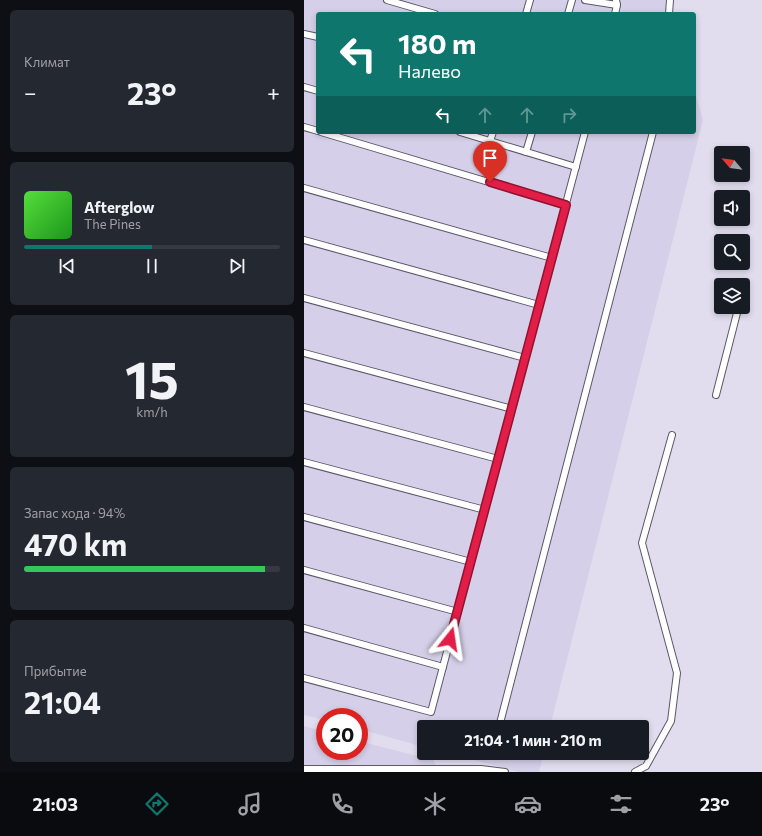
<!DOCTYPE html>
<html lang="ru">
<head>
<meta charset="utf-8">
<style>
	body { margin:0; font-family:Commissioner,sans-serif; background:#242831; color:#f1f3f6; height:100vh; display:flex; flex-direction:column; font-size:15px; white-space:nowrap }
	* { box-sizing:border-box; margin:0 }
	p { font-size:13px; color:#9ea1a6 }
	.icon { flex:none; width:22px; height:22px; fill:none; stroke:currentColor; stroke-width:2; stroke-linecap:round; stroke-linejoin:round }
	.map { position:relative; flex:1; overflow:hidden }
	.sheet { display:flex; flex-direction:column; gap:10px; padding:10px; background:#0d0f14; width:304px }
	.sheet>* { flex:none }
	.top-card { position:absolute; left:12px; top:12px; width:380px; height:122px; border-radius:4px; box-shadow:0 2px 6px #0003; background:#0f766e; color:#fff; overflow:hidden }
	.needle { width:26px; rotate:299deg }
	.controls { position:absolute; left:410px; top:146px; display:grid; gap:8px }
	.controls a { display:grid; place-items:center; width:36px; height:36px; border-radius:4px; background:#171b24; box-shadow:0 2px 6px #0003; font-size:20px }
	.speed { position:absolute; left:12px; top:708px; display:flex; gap:8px; font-size:20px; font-weight:700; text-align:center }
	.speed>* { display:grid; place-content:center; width:52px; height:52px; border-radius:50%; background:#171b24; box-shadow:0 2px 6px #0003; line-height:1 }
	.speed .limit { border:6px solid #d22; background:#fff; color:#111 }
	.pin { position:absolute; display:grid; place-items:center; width:34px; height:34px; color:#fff; margin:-41px -17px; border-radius:50% 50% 50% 0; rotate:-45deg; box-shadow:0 0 4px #0007 }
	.pin .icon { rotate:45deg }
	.me { position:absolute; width:44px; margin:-22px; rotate:15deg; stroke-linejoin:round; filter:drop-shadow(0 0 3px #0008) }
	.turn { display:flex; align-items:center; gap:14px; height:84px; padding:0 16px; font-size:18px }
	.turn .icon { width:52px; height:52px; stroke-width:2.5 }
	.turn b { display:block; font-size:28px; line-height:34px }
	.lanes { display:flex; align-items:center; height:38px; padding:0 16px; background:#0003; justify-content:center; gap:20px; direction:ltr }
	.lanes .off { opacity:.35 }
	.big { font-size:30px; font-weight:700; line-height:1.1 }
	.sheet .card { flex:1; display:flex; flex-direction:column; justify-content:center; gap:6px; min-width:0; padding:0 14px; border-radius:6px; background:#242831 }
	.sheet .dial { align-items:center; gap:0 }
	.dial b { font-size:52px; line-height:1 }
	.song { display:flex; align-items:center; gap:12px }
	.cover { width:48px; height:48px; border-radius:6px; background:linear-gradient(135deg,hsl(110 70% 55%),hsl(120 70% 35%)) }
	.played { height:4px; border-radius:2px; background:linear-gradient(90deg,#0f766e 50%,#363941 50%) }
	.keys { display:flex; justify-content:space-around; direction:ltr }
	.heat { display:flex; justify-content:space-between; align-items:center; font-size:22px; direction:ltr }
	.charge { height:6px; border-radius:3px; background:linear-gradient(90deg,#34c759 94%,#363941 0) }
	.trip { position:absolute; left:113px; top:720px; width:232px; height:40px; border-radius:4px; background:#171b24; box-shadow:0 2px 6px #0003; font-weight:700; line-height:40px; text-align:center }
	.tabs { display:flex; height:64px; justify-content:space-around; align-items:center; background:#090b0e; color:#9ea1a6 }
	.tabs .icon { width:28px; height:28px }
	.tabs .selected { color:#0f766e }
	.tabs b { font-size:18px; color:#f1f3f6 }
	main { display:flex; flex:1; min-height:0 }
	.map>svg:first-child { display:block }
</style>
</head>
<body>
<main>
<section class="sheet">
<div class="card"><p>Климат</p>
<div class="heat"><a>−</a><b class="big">23°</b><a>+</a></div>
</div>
<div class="card">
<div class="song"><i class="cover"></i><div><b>Afterglow</b><p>The Pines</p></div></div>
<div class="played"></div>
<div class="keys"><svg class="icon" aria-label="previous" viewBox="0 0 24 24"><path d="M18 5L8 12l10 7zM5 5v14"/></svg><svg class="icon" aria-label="pause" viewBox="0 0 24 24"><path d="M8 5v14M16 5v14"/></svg><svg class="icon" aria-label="next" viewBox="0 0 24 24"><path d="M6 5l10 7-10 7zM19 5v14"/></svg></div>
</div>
<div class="card dial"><b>15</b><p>km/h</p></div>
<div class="card"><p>Запас хода · 94%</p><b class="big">470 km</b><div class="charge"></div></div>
<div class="card"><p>Прибытие</p><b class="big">21:04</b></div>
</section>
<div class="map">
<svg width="458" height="772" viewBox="0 0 458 772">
	<rect width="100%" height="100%" fill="#e1ddef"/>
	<g fill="#d6cfe9">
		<path d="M 0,0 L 364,0 L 368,14 L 14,14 L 14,132 L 390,132 L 390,89 L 399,120 L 246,727 L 120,727 L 120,747 L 55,729 L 55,717 L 21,717 L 21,720 L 0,715 Z"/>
		<path d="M 0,726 L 21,732 L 21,751 L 55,751 L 55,741 L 129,760 L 136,772 L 0,772 Z"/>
		<path d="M 144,753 L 240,753 L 235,772 L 215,772 Z"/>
	</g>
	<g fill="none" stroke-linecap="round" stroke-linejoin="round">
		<g stroke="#5b5767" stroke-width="8">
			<g id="lane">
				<path d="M 83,0 L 131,14"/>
				<path d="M 281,0 L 313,5"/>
				<path d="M 222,14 L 226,0"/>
				<path d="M 264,14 L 268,0"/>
				<path d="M 311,14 L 313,5 L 312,0"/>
				<path d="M 365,14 L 366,0"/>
				<path d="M 0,34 L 14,37"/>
				<path d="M 0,87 L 14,91"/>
				<path d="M 0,127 L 14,131"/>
				<path d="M 17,132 L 262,205"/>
				<path d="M 156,132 L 272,167"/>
				<path d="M 186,141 L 189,132"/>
				<path d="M 222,152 L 228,132"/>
				<path d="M 0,188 L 248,258"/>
				<path d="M 0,240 L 235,305"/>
				<path d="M 0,298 L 221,358"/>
				<path d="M 0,353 L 208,409"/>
				<path d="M 412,395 L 433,313 L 437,307"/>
				<path d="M 0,407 L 194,459"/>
				<path d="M 0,462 L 181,510"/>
				<path d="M 0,517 L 167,562"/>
				<path d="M 0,570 L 154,612"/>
				<path d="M 0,628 L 139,667"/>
				<path d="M 0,678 L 127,712 L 281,132"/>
				<path d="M 195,727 L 349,132"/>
				<path d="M 0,769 L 177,769 L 201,772"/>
				<path d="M 331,772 L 342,766 L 367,721 L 373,673 L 338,543 L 368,435"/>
			</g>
		</g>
		<use href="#lane" stroke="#fff" stroke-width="6"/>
	</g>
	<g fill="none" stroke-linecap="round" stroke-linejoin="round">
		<g stroke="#92132f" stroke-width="10">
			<path id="route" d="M 146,639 L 262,205 L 186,182"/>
		</g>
		<use href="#route" stroke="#e11d48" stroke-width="7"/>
	</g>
</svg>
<div class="controls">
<a><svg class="needle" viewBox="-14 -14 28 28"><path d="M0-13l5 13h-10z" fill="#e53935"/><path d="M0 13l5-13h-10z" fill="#9ea1a6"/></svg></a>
<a><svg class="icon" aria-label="sound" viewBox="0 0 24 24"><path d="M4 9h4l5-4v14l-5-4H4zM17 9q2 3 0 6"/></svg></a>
<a><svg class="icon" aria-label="search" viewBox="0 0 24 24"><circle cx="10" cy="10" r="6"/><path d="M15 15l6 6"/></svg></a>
<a><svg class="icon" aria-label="layers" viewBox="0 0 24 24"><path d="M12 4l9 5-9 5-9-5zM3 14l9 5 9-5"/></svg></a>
</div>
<div class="speed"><div class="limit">20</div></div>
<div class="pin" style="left:186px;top:182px;background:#d93025"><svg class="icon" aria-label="arrive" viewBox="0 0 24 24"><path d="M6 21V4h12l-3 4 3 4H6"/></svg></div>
<svg class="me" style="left:146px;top:639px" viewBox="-20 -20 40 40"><path d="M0-17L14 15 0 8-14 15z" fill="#e11d48" stroke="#fff" stroke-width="4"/></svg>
<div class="trip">21:04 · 1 мин · 210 m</div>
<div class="top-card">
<div class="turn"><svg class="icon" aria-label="left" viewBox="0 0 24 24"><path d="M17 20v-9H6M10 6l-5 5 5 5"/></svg><div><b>180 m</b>Налево</div></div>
<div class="lanes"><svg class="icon" aria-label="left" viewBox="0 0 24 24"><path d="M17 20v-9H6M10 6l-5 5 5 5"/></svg><svg class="icon off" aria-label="ahead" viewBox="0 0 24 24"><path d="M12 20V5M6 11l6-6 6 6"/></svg><svg class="icon off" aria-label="ahead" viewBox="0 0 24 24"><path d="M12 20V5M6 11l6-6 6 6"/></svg><svg class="icon off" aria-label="right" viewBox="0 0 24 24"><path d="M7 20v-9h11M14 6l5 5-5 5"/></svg></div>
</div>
</div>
</main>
<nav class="tabs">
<b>21:03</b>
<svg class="icon selected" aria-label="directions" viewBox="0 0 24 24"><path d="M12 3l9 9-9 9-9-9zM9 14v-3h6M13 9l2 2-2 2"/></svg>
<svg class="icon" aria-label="music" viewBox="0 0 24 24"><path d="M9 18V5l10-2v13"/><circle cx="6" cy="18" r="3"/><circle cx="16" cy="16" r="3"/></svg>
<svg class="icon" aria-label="phone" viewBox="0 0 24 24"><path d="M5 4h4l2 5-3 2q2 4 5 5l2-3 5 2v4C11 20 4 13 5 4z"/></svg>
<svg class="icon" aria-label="climate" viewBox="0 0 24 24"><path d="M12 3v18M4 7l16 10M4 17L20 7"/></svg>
<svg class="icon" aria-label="car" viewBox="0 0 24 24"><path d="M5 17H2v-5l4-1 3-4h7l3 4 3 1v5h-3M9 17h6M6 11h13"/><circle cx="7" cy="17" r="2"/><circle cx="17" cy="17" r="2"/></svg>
<svg class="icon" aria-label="filters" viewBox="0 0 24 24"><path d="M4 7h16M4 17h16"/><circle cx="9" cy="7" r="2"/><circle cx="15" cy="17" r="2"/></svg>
<b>23°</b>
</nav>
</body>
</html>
